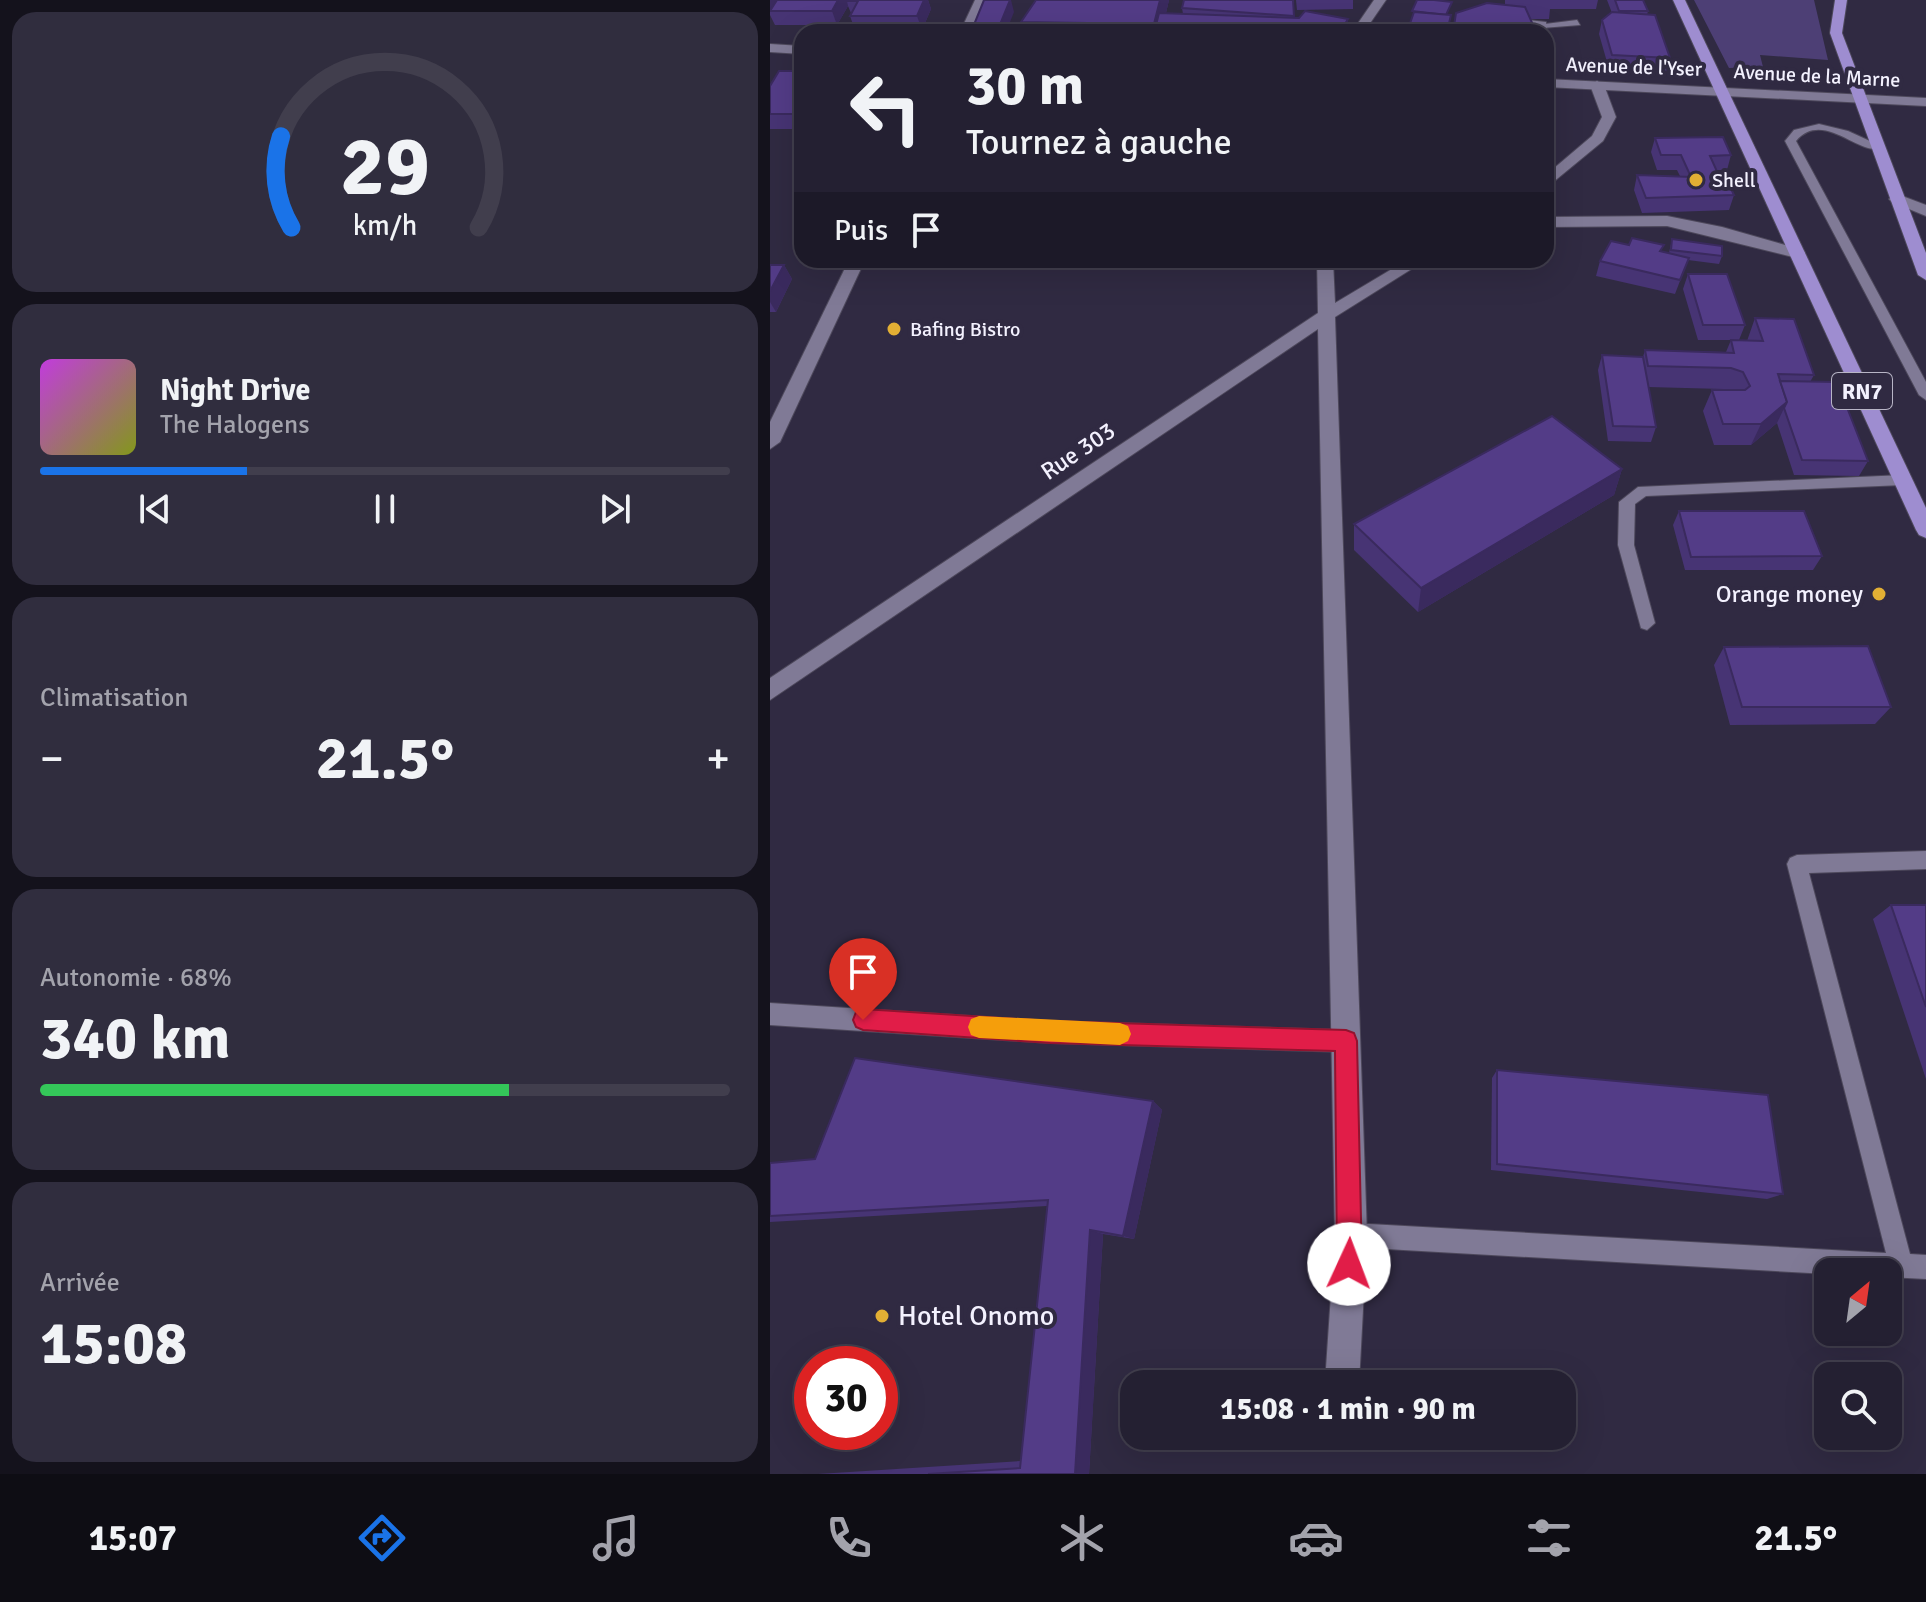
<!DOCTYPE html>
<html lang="fr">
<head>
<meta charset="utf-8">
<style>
	body { margin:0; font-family:Signika,sans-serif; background:#302d3e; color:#f1f3f6; height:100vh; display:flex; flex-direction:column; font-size:30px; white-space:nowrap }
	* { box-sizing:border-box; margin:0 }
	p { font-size:26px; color:#a3a3ac }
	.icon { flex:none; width:44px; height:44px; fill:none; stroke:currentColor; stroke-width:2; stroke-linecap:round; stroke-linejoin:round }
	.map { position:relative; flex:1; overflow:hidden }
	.drawer { display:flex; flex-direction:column; gap:12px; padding:12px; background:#14121c; width:770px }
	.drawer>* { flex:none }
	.guide { position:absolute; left:24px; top:24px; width:760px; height:244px; border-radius:24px; box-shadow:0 8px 32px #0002,0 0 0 2px #413e4d; background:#242032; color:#f1f3f6; overflow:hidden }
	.needle { width:52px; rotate:29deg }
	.tools { position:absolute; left:1044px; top:1258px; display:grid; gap:16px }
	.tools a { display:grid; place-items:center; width:88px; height:88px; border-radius:16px; background:#242032; box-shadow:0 8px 32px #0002,0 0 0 2px #413e4d; font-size:40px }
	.speed { position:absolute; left:24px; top:1346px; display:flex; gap:16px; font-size:40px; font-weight:700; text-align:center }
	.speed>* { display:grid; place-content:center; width:104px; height:104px; border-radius:50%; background:#242032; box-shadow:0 8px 32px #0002,0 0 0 2px #413e4d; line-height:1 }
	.speed .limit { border:12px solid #d22; background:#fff; color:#111 }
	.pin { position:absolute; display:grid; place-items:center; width:68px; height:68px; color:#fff; margin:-82px -34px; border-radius:50% 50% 50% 0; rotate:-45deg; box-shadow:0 0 8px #0007 }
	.pin .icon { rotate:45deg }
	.me { position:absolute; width:88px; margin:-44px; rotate:2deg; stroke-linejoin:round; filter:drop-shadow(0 0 6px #0008) }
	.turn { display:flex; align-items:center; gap:28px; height:168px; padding:0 40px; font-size:36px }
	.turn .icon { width:104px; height:104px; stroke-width:2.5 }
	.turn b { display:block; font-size:56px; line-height:68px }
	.then { display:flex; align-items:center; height:76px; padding:0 40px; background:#0003; gap:16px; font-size:30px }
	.big { font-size:60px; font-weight:700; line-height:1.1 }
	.drawer .tile { flex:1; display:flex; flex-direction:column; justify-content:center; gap:12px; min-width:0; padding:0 28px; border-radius:24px; background:#302d3e }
	.drawer .dial { align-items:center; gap:0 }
	.dial svg { height:208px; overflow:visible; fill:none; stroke:#413e4d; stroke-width:7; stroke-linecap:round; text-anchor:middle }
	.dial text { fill:#f1f3f6; stroke:none }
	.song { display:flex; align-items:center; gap:24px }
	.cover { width:96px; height:96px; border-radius:12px; background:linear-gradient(135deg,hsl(290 70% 55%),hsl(70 70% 35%)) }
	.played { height:8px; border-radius:4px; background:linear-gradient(90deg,#1a73e8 30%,#413e4d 30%) }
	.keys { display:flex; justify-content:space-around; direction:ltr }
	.heat { display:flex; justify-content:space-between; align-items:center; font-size:44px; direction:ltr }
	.charge { height:12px; border-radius:6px; background:linear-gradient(90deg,#34c759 68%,#413e4d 0) }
	.trip { position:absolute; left:350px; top:1370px; width:456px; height:80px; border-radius:24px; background:#242032; box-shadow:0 8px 32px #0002,0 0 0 2px #413e4d; font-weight:700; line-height:80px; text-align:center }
	.tabs { display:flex; height:128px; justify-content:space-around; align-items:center; background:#0e0d14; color:#a3a3ac }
	.tabs .icon { width:56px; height:56px }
	.tabs .current { color:#1a73e8 }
	.tabs b { font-size:36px; color:#f1f3f6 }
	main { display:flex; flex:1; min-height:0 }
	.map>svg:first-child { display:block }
</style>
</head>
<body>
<main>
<section class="drawer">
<div class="tile dial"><svg viewBox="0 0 100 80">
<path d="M14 69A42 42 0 1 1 86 69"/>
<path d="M14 69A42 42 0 0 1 10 34" stroke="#1a73e8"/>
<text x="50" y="56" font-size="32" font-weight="700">29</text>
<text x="50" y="72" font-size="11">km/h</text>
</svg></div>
<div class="tile">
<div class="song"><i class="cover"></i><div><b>Night Drive</b><p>The Halogens</p></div></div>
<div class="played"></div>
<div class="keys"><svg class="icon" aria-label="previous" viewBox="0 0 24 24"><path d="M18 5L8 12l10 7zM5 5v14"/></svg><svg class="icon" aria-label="pause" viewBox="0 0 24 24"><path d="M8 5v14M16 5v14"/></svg><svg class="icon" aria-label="next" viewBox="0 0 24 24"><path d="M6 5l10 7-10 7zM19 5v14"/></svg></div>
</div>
<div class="tile"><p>Climatisation</p>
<div class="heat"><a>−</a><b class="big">21.5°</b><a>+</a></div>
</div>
<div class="tile"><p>Autonomie · 68%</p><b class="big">340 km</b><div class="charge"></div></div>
<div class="tile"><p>Arrivée</p><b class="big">15:08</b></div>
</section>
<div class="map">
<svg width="1156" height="1474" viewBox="0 0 1156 1474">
	<rect width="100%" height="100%" fill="#302a42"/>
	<path fill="#4d3f75" d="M 924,0 L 1044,0 L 1058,60 L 990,55 L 993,67 L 959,68 Z"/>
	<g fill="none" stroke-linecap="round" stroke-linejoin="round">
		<g stroke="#4d485b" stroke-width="2">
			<g id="lane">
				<path d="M 807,20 L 810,25 L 772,28 L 767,25 Z"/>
				<path d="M 1049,124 L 1078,131 L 1113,147 C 1092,160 1054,108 1026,141 L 1156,382 L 1156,400 L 1149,395 L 1015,141 L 1024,130 Z"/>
				<path d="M 1133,475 L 1140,480 L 1133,485 L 876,496 L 865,504 L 864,545 L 885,623 L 877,630 L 871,628 L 848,545 L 849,502 L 868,487 Z"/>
				<path d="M 1156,851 L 1156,869 L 1039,873 L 1140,1254 L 1156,1255 L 1156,1279 L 1118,1277 L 1118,1272 L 1058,1274 L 581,1247 L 572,1244 L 569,1235 L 572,1226 L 581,1223 L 1116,1253 L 1017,864 L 1020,858 L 1027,855 Z"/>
				<path d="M 0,1003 L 280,1021 L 576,1030 L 584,1033 L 587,1041 L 584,1049 L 576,1052 L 280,1043 L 0,1025 Z"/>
			</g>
		</g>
		<g stroke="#4d485b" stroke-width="2">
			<g id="street">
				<path d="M 205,0 L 217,0 L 202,32 L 190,32 Z"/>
				<path d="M 604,0 L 616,0 L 594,32 L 582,32 Z"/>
				<path d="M 731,17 L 776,22 L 777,32 L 727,24 L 727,18 Z"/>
				<path d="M 827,81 L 834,85 L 846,117 L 833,141 L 776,188 L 776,175 L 822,136 L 832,117 L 820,85 Z"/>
				<path d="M 1127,194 L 1156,205 L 1156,216 L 1122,202 L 1119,199 Z"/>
				<path d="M 897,216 L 952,227 L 1033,250 L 1035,253 L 1027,258 L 897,226 L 776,227 L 776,217 Z"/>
				<path d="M 79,260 L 95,260 L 10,442 L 0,449 L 0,422 Z"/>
				<path d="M 547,260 L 563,260 L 565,303 L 637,260 L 656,260 L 565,317 L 597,1235 L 589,1384 L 555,1383 L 565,1235 L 548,329 L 0,700 L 0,678 L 548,313 Z"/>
			</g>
		</g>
		<g stroke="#4d485b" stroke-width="2">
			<g id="secondary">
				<path d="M 0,44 L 32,46 L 32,54 L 0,52 Z"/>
				<path d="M 776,79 L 1156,98 L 1156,106 L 776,87 Z"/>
			</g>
		</g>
		<g stroke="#4d485b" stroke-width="2">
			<g id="primary">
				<path d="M 903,0 L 915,0 L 1156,508 L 1156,538 L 1149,535 L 1146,530 Z"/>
				<path d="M 1065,0 L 1077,0 L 1072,33 L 1156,253 L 1156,280 L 1148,275 L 1060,33 Z"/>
			</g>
		</g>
		<use href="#lane" fill="#807a96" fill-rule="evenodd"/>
		<use href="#street" fill="#807a96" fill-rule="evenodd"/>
		<use href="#secondary" fill="#807a96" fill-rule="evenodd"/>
		<use href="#primary" fill="#9e8dd0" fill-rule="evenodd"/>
	</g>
	<g fill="#473474">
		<path d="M 0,0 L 158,0 L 161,9 L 152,30 L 85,30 L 80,16 L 81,13 L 78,6 L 67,25 L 5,25 L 0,15 Z"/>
		<path d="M 399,0 L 396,13 L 413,14 L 412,8 L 523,0 L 524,18 L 578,32 L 253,32 L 251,22 Z"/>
		<path d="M 526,0 L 583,0 L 583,9 L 527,10 Z"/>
		<path d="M 735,0 L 828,0 L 826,9 L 780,9 L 779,19 L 760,19 L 764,27 L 763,32 L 683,32 L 735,5 Z"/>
		<path d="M 837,0 L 873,0 L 878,11 L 877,15 L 900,58 L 896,72 L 839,69 L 829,34 L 832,20 L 842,13 Z"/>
		<path d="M 32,71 L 32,129 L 0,129 L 0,86 Z"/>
		<path d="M 885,138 L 961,155 L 957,170 L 946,170 L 949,176 L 964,195 L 959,210 L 872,213 L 864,190 L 867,175 L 910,176 L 907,170 L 887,170 L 881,152 Z"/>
		<path d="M 902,239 L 952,256 L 949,264 L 918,260 L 905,294 L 826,276 L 830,261 L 859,245 L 899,253 Z"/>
		<path d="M 0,265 L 14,265 L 22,279 L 6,312 L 0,312 Z"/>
		<path d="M 918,274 L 975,325 L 969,340 L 977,341 L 985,318 L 1044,375 L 1040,382 L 1098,461 L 1089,476 L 1024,475 L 1007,423 L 981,445 L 944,445 L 933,411 L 942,390 L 953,389 L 878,387 L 886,427 L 881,442 L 838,441 L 828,370 L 832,355 L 873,357 L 875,350 L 956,352 L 961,340 L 928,340 L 913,289 Z"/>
		<path d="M 852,469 L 844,495 L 648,612 L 584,550 L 584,524 Z"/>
		<path d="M 909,511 L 1052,556 L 1043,570 L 915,570 L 903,525 Z"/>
		<path d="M 954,647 L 1121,707 L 1105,724 L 960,725 L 944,665 Z"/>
		<path d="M 1121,905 L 1156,905 L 1156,1079 L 1103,919 Z"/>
		<path d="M 727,1070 L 1013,1194 L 997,1199 L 721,1170 L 722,1078 Z"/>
		<path d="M 383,1101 L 392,1110 L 364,1239 L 333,1234 L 319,1474 L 48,1474 L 251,1461 L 277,1206 L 0,1222 L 0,1163 L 45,1159 Z"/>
	</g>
	<g fill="#3a2a5e">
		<path d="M 0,0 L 6,0 L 7,3 L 0,11 Z"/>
		<path d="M 68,0 L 82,0 L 77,1 L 78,6 L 67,25 L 62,11 Z"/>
		<path d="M 154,0 L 158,0 L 161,9 L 152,30 L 147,16 Z"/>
		<path d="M 240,0 L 241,0 L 244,12 L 236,32 L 227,32 Z"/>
		<path d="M 390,0 L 399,0 L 392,30 L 385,29 L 385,32 L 384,24 Z"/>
		<path d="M 578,19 L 578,32 L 570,32 Z"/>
		<path d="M 14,265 L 22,279 L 6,312 L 0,302 L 0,291 Z"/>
		<path d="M 1017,402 L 1007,423 L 981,445 L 991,424 Z"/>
		<path d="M 852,469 L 844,495 L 648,612 L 651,588 Z"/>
		<path d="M 383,1101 L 392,1110 L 364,1239 L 353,1236 Z"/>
		<path d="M 320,1230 L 333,1234 L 319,1474 L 305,1474 Z"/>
	</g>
	<g fill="#533c87" stroke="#3a2a5e" stroke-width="2">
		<path d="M 7,0 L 68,0 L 62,11 L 0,11 Z"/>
		<path d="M 77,0 L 154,0 L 147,16 L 80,16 L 88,1 L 77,1 Z"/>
		<path d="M 214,0 L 240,0 L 227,32 L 201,32 Z"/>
		<path d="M 266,0 L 390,0 L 384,24 L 251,22 Z"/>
		<path d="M 414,0 L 523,0 L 524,16 L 412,8 Z"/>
		<path d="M 647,0 L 664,0 L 682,2 L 676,15 L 642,11 Z"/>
		<path d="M 845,0 L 873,0 L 878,11 L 849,11 Z"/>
		<path d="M 717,3 L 755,7 L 764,27 L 760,32 L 683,32 L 686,13 Z"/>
		<path d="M 535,11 L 578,19 L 570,32 L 433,32 L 385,29 L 389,13 L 529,18 Z"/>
		<path d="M 644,12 L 681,15 L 677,32 L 637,32 Z"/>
		<path d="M 842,12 L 885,15 L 900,58 L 842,55 L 832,20 Z"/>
		<path d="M 9,71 L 32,71 L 32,114 L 0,114 L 0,86 Z"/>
		<path d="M 953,137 L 961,155 L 940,156 L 949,176 L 955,176 L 964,195 L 876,198 L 867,175 L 921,177 L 911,155 L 891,155 L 885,138 Z"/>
		<path d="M 862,238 L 894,245 L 890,251 L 919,258 L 910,280 L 830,261 L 841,241 L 859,245 Z"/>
		<path d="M 902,239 L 952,246 L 952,256 L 901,250 Z"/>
		<path d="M 0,265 L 14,265 L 0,291 Z"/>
		<path d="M 918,274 L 957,274 L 975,325 L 933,325 Z"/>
		<path d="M 985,318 L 1024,319 L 1044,375 L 1008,374 L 1017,402 L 991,424 L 953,424 L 942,390 L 975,390 L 980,386 L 973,372 L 961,368 L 878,366 L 875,350 L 964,353 L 961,340 L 993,341 Z"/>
		<path d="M 832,355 L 873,357 L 886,427 L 843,426 Z"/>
		<path d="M 1010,381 L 1067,382 L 1098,461 L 1032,460 L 1014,408 L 1017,402 Z"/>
		<path d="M 782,416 L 852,469 L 651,588 L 584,524 Z"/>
		<path d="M 909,511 L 1034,511 L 1052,556 L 921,557 Z"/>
		<path d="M 1098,646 L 1121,707 L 972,707 L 954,647 Z"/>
		<path d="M 1121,905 L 1156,905 L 1156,1007 Z"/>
		<path d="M 85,1058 L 383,1101 L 353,1236 L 320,1230 L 305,1474 L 158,1474 L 250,1468 L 278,1200 L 0,1216 L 0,1163 L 45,1159 Z"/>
		<path d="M 727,1070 L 998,1095 L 1013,1194 L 727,1164 Z"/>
	</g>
	<path fill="#e11d48" stroke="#92132f" stroke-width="2" d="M 93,1009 L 280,1021 L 576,1030 L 584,1033 L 587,1041 L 592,1264 L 588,1273 L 579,1277 L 570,1273 L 567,1264 L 565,1051 L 280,1043 L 93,1030 L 86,1027 L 83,1020 L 86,1012 Z"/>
	<path fill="#f59e0b" d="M 209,1016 L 350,1023 L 358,1026 L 361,1034 L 358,1041 L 350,1045 L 209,1038 L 201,1035 L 198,1027 L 201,1019 Z"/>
	<g fill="#e2af34" stroke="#302a42" stroke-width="3">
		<circle cx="926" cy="180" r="8"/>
		<circle cx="124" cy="329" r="8"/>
		<circle cx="1109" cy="594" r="8"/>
		<circle cx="112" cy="1316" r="8"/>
	</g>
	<g text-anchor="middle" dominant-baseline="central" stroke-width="8" stroke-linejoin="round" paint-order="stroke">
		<g font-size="20" fill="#f3f1fe" stroke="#302a42">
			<text transform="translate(864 67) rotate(2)">Avenue de l'Yser</text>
			<text transform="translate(1047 76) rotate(3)">Avenue de la Marne</text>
		</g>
		<g font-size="20" fill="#f3f1fe" stroke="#302a42" text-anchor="start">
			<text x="942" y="180">Shell</text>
			<text x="140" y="329">Bafing Bistro</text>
		</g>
		<rect fill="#302a42" stroke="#b8b5c6" stroke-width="2" x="1062" y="373" width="60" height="36" rx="6"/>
		<g font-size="22" font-weight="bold" fill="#f3f1fe">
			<text x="1092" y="391">RN7</text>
		</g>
		<g font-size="24" fill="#f3f1fe" stroke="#302a42">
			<text transform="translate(308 451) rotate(-34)">Rue 303</text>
		</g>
		<g font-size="24" fill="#f3f1fe" stroke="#302a42" text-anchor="end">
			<text x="1093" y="594">Orange money</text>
		</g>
		<g font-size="28" fill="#f3f1fe" stroke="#302a42" text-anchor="start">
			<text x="128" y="1316">Hotel Onomo</text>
		</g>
	</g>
</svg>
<div class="tools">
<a><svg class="needle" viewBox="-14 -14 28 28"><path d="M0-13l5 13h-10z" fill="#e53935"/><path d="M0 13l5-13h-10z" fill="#a3a3ac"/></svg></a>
<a><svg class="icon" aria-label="search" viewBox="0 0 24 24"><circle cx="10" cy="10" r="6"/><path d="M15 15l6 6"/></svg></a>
</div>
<div class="speed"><div class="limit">30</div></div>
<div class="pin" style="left:93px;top:1020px;background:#d93025"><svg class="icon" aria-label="arrive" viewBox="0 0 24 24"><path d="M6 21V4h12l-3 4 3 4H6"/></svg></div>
<svg class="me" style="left:579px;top:1264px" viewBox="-20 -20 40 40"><circle r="19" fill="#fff"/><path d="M0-13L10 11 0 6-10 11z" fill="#e11d48"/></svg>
<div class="trip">15:08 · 1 min · 90 m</div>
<div class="guide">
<div class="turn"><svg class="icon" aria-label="left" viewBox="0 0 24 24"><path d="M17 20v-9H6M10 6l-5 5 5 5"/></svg><div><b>30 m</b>Tournez à gauche</div></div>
<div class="then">Puis<svg class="icon" aria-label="arrive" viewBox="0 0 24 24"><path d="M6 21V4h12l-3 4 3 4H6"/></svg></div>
</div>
</div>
</main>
<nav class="tabs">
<b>15:07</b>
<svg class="icon current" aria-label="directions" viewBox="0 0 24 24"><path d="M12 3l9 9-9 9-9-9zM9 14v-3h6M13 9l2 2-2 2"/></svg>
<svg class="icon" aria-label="music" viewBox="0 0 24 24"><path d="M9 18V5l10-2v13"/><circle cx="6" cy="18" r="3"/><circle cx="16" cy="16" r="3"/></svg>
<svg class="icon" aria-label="phone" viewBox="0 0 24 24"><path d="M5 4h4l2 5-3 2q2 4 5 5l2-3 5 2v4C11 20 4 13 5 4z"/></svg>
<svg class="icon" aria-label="climate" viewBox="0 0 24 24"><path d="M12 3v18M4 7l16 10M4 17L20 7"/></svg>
<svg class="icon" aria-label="car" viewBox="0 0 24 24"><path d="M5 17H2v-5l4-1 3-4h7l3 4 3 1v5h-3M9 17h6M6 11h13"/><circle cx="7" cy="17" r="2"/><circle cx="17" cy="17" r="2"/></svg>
<svg class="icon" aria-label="filters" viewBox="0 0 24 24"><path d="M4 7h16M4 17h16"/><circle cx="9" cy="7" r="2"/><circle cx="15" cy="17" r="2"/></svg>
<b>21.5°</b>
</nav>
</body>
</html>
